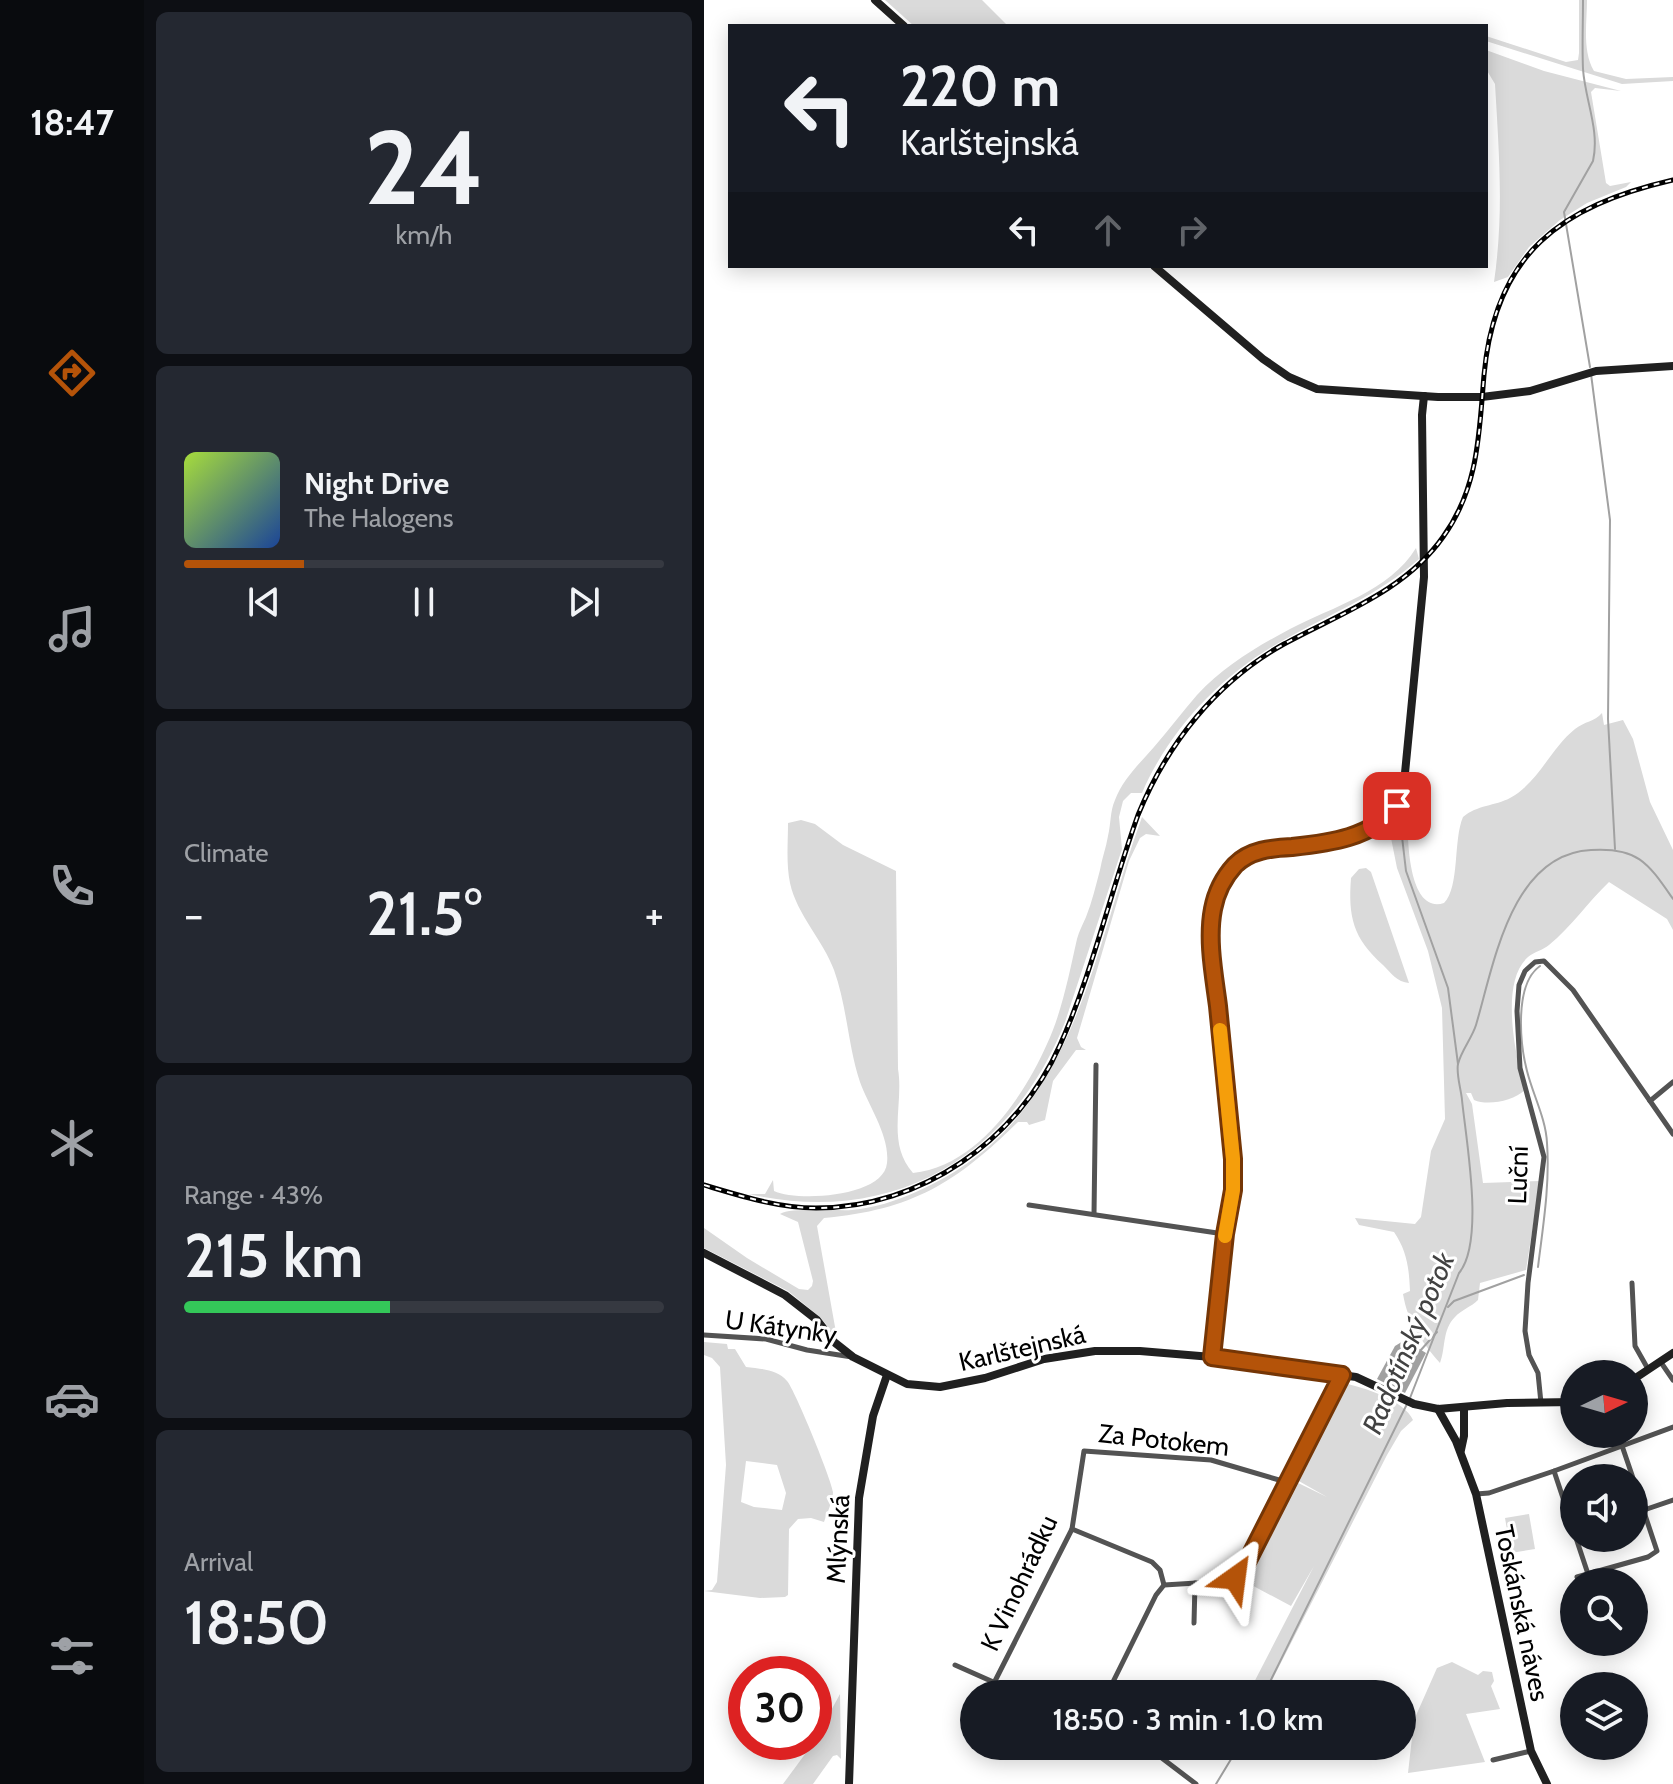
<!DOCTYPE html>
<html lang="en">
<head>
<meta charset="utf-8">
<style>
	body { margin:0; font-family:Cabin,sans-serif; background:#242831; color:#f1f3f6; height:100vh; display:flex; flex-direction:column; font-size:30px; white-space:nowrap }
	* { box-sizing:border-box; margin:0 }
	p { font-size:26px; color:#9ea1a6 }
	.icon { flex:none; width:44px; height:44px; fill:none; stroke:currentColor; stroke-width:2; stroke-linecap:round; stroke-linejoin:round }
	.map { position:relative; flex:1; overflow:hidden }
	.panel { display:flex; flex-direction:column; gap:12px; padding:12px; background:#0d0f14; width:560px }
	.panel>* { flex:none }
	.hud { position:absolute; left:24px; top:24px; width:760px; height:244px; border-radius:0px; box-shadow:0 4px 20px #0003; background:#171b24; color:#f1f3f6; overflow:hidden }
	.needle { width:52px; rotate:85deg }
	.buttons { position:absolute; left:856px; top:1360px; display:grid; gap:16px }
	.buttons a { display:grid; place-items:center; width:88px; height:88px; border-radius:50%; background:#171b24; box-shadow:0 4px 20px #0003; font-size:40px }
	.speed { position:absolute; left:24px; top:1656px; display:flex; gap:16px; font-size:40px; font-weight:700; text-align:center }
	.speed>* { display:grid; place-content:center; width:104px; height:104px; border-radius:50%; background:#171b24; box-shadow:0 4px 20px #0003; line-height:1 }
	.speed .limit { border:12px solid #d22; background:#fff; color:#111 }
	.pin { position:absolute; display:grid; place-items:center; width:68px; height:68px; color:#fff; margin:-34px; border-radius:16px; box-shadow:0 4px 12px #0006 }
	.me { position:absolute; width:88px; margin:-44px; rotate:31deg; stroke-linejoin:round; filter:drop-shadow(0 0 6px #0008) }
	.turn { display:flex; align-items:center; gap:28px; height:168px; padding:0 40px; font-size:36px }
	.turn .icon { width:104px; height:104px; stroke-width:2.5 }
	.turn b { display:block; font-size:56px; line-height:68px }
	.lanes { display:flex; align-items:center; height:76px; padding:0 40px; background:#0003; justify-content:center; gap:40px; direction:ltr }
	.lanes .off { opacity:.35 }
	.big { font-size:60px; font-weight:600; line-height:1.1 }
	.panel .tile { flex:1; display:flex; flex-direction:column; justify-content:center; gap:12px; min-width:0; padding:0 28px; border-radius:12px; background:#242831 }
	.panel .dial { align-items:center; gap:0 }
	.dial b { font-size:104px; line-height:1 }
	.song { display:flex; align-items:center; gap:24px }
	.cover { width:96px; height:96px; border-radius:12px; background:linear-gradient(135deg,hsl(80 70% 55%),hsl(220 70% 35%)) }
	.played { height:8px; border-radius:4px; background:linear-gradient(90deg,#b45309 25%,#363941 25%) }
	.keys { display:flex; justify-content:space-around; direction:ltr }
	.heat { display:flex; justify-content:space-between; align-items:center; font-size:44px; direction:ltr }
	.charge { height:12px; border-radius:6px; background:linear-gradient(90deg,#34c759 43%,#363941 0) }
	.trip { position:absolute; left:256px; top:1680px; width:456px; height:80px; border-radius:40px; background:#171b24; box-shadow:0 4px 20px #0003; font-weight:600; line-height:80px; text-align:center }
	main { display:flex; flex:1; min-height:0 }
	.tab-bar { display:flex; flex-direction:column; width:144px; justify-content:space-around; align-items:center; background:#090b0e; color:#9ea1a6 }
	.tab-bar .icon { width:56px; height:56px }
	.tab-bar .current { color:#b45309 }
	.tab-bar b { font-size:36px; color:#f1f3f6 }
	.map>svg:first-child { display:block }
</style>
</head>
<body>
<main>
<nav class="tab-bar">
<b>18:47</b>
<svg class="icon current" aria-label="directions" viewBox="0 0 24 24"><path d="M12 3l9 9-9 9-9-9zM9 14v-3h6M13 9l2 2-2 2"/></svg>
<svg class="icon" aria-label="music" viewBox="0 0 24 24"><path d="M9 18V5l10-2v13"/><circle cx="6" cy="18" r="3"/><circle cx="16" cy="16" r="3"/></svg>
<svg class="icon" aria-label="phone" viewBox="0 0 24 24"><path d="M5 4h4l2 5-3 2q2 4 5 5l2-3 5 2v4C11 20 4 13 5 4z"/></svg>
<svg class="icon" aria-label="climate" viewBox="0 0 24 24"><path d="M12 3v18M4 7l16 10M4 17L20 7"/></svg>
<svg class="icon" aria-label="car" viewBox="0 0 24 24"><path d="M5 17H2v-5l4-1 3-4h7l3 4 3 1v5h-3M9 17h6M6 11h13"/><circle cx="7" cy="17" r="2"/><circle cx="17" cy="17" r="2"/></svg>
<svg class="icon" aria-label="filters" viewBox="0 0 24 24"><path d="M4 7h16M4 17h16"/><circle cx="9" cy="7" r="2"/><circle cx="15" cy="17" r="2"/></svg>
</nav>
<section class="panel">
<div class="tile dial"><b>24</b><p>km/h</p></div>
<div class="tile">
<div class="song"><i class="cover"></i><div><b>Night Drive</b><p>The Halogens</p></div></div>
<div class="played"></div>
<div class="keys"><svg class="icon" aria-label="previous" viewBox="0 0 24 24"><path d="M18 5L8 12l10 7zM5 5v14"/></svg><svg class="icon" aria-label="pause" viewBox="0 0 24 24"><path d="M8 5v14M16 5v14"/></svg><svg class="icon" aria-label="next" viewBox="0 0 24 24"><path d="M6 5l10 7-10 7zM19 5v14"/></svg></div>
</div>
<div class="tile"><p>Climate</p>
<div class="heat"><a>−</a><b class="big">21.5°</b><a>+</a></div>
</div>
<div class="tile"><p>Range · 43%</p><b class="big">215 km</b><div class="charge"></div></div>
<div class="tile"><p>Arrival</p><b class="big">18:50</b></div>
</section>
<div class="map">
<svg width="969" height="1784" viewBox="0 0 969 1784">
	<rect width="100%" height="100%" fill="#fff"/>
	<g fill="#dadada" fill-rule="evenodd">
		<path d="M 181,0 L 278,0 L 304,26 L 210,26 Z"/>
		<path d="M 875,0 L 883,0 C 883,22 878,51 890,71 L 922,79 L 969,77 L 969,81 L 918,84 L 782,41 L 782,36 L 862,62 L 874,60 L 875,53 Z"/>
		<path d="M 782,50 L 840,71 L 917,91 L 891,88 L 887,92 L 902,183 L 906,186 L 927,182 L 922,187 L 883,203 L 856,220 L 825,247 L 804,277 L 790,282 C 800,214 795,152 791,84 L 782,69 Z"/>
		<path d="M 712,548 L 715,559 C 675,595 624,615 578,641 C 518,674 465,730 438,793 L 427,793 L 419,801 L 415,817 L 418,849 L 361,1022 C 308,1157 188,1227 45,1194 L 61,1194 L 69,1180 L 70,1191 C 94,1202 180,1197 183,1163 C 186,1136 165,1107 156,1082 C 144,1046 143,1006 130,970 C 119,940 93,915 86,883 C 82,864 84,842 84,823 L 97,820 L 111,824 L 139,845 L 192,871 L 194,1069 C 200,1104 182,1143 209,1173 C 273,1166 319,1098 343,1044 C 358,1012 365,974 373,939 C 375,931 379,924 382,917 C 388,902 392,885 396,870 C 398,858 402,848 404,836 C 407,824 406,811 411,800 C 419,779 436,763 450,747 C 465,730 478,712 493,695 C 520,666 552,647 586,629 C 628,607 686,591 712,548 Z"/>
		<path d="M 898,713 L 900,725 L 919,720 L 929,739 L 946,802 L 969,850 L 969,930 L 963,919 L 905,882 C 885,901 867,927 845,945 C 839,950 830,952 824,957 C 795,982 812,1059 821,1090 C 809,1101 784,1106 770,1100 L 767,1093 L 762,1093 L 768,1104 L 779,1183 L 836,1181 L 822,1270 L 776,1283 L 774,1300 C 767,1307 757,1310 751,1317 C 738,1330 742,1347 736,1363 C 717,1341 704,1323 699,1294 L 706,1291 C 705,1268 703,1251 690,1232 L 655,1225 L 651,1218 L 711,1224 L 717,1217 L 727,1151 L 741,1119 L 738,1008 L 724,951 L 693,868 L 687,838 L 680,830 L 704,812 C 703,833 703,915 740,903 C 756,887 749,840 759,817 C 773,805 791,806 806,798 C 834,783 847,748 871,729 C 881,721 890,722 898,713 Z"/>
		<path d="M 438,817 L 456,836 L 442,834 L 436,838 L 425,861 L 373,1038 L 377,1047 L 382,1050 L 372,1050 L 349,1081 L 341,1120 L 325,1125 L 323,1122 L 314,1122 C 252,1183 208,1210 120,1218 L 113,1226 L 133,1338 L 116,1317 L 84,1291 L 0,1248 L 0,1228 L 43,1258 L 95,1289 L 104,1290 L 108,1286 L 109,1281 L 94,1222 L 76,1214 C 87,1207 131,1211 148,1210 C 170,1208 192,1201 212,1192 C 371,1123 385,962 438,817 Z"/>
		<path d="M 662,868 L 667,872 L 705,983 C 693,982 687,973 679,965 C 649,938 644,917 647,878 L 655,869 Z"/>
		<path d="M 0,1342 L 23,1344 L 24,1349 L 31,1349 L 42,1367 C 57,1369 73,1369 83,1381 C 91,1390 128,1481 129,1492 C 129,1501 123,1513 120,1522 L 107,1518 L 94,1519 L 85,1529 L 84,1595 L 81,1597 L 56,1598 L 0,1591 L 8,1590 L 13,1582 L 22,1465 L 16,1367 L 8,1358 L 0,1355 ZM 42,1461 L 73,1465 L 82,1493 L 78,1510 L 50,1507 L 37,1502 Z"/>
		<path d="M 639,1383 C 659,1387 700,1400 709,1420 L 697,1431 L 683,1455 L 561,1694 L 544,1694 L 610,1566 L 587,1606 L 540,1581 L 590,1481 L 623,1497 L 593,1480 Z"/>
		<path d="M 825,1514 L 831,1549 L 807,1553 L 801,1518 Z"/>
		<path d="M 748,1662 L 774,1675 L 779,1671 L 788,1672 L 790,1681 L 787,1686 L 796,1709 L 762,1714 L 781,1762 L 704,1773 L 710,1720 L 733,1668 Z"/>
		<path d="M 136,1694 L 137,1759 L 133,1755 L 129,1756 L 109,1784 L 79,1784 L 110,1742 Z"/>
	</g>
	<path fill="#a1a1a1" d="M 701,1340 L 722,1353 L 701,1393 L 673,1379 L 691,1346 Z"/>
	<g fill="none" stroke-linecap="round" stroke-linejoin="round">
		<g stroke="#a1a1a1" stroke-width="2">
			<path d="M 879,0 C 879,23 878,46 879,69 C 881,100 896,130 889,161 L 860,212 L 886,367"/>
			<path d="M 887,374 L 906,520 L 904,719 L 911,849"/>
			<path d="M 695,811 L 702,871 L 744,988 L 754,1064"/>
			<path d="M 834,1267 C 839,1226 846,1185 843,1143 C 842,1119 829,1095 823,1071 C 816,1044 810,984 836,966"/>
			<path d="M 744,1307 L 750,1301 L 820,1275"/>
			<path d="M 716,1351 L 733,1332"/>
			<path d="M 706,1398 L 755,1273 C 781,1242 762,1140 758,1100 C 757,1089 752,1074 754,1064 C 757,1051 768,1038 772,1025 C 790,964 807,854 887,850 C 934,847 944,863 969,899"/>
			<path d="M 560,1694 L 703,1404"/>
			<path d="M 512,1784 L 535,1746"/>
		</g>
		<g stroke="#535353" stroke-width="5">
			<path d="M 946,1101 L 969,1082"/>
			<path d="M 325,1205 L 520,1234"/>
			<path d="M 390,1214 L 392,1065"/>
			<path d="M 928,1283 L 931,1346 L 944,1369"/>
			<path d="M 0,1335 L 62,1339 L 103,1350 L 148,1357"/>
			<path d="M 956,1361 L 969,1380"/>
			<path d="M 837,1403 L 834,1373 L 825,1355 L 821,1331 L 824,1283 L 840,1157 L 816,1068 L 813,1011 L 815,985 L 821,971 L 831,962 L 840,961 L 869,990 L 969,1134"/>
			<path d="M 914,1434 L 929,1478"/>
			<path d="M 850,1471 L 870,1531"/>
			<path d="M 772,1494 L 785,1493 L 850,1471 L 969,1427"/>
			<path d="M 940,1510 L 969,1500"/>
			<path d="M 368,1529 L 448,1562 L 456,1570 L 460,1585"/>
			<path d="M 872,1538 L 884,1574"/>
			<path d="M 873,1577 L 944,1557 L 953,1551 L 930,1482"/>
			<path d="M 490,1623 L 491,1583"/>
			<path d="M 251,1665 L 316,1694"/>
			<path d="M 290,1683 L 368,1529 L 380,1451 L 507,1460 L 582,1482"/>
			<path d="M 403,1694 L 452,1595 L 460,1585 L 525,1581 L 539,1570 L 638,1375"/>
			<path d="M 442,1746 L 492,1784"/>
			<path d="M 789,1760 L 827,1751"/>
		</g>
		<g stroke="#202020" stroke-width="8">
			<path d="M 171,0 L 200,26"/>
			<path d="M 450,266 L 559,359 L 585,377 L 613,389 L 734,397 L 778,397 L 826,391 L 892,371 L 969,366"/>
			<path d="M 0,1253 L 81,1295 L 113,1320 L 130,1342 L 149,1357 L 203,1384 L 236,1387 L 281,1378 L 340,1359 L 391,1351 L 436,1351 L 508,1357 L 652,1377 L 710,1404 L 734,1409 L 803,1403 L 870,1402"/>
			<path d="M 508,1357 L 521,1234 L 529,1190 L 529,1159 L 508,952 L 509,908 L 514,891 L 525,873 L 545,855 L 561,849 L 624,844 L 655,834 L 673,825 L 693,806 L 701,773 L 720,577 L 718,415 L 720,396"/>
			<path d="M 930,1379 L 969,1353"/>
			<path d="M 734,1409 L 752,1441 L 772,1494 L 827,1751 L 843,1784"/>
			<path d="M 757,1450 L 760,1436 L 760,1407"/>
			<path d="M 145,1784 L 155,1498 L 169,1416 L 183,1375"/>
		</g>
		<g stroke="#000" stroke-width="5">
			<path id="rail" d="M 0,1185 C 37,1196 74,1208 112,1208 C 217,1208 314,1140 356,1045 C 388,974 407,890 434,815 C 463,744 512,682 580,644 C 637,613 701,591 739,537 C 775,487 775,433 780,375 C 791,253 857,206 969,180"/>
		</g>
		<use href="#rail" stroke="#fff" stroke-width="2" stroke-dasharray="6" stroke-linecap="butt"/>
	</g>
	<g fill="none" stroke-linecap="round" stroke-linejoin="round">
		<g stroke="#753606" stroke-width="20">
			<path id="route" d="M 531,1578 L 539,1570 L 638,1375 L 508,1357 L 521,1234 L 529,1190 L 529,1159 C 524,1108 519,1057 514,1006 C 510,975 503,940 509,909 C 512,893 520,877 531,865 C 546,850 567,848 588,847 C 625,843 668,838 693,806"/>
		</g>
		<use href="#route" stroke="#b45309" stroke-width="14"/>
		<path stroke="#f59e0b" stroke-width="14" d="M 516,1030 L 529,1159 L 529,1190 L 521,1236"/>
	</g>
	<g text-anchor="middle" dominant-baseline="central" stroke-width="6" stroke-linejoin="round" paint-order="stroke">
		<g font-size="26" fill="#000" stroke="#fff">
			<text transform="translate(814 1175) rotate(-88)">Luční</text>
			<text transform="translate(77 1327) rotate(8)">U Kátynky</text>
			<text transform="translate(318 1348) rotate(-13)">Karlštejnská</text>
			<text transform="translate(460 1440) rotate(6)">Za Potokem</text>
			<text transform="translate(134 1539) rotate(-87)">Mlýnská</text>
			<text transform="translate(315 1583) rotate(-65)">K Vinohrádku</text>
			<text transform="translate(818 1613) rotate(78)">Toskánská náves</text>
		</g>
		<g font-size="28" font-style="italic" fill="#424242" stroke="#fff">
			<text transform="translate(704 1343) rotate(-67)">Radotínský potok</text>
		</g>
	</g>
</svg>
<div class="buttons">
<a><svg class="needle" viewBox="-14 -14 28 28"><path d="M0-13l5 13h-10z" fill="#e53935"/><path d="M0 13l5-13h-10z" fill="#9ea1a6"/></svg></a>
<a><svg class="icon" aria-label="sound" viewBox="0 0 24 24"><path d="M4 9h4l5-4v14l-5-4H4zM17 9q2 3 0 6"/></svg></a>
<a><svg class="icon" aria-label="search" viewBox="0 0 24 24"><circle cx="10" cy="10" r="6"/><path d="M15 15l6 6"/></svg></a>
<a><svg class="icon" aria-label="layers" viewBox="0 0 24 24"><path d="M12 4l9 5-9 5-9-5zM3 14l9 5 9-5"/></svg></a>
</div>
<div class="speed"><div class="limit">30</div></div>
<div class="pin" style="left:693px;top:806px;background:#d93025"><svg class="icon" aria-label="arrive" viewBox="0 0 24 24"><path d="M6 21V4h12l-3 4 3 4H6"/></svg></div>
<svg class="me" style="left:531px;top:1578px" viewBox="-20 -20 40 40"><path d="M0-17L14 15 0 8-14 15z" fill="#b45309" stroke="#fff" stroke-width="4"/></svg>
<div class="trip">18:50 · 3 min · 1.0 km</div>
<div class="hud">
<div class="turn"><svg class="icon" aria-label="left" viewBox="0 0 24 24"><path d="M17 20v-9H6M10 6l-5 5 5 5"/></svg><div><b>220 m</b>Karlštejnská</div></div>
<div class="lanes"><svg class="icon" aria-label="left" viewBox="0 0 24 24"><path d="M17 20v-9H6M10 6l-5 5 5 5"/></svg><svg class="icon off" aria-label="ahead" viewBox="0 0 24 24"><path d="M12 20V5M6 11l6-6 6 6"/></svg><svg class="icon off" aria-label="right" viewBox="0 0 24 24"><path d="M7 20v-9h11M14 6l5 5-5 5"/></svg></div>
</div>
</div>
</main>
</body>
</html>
